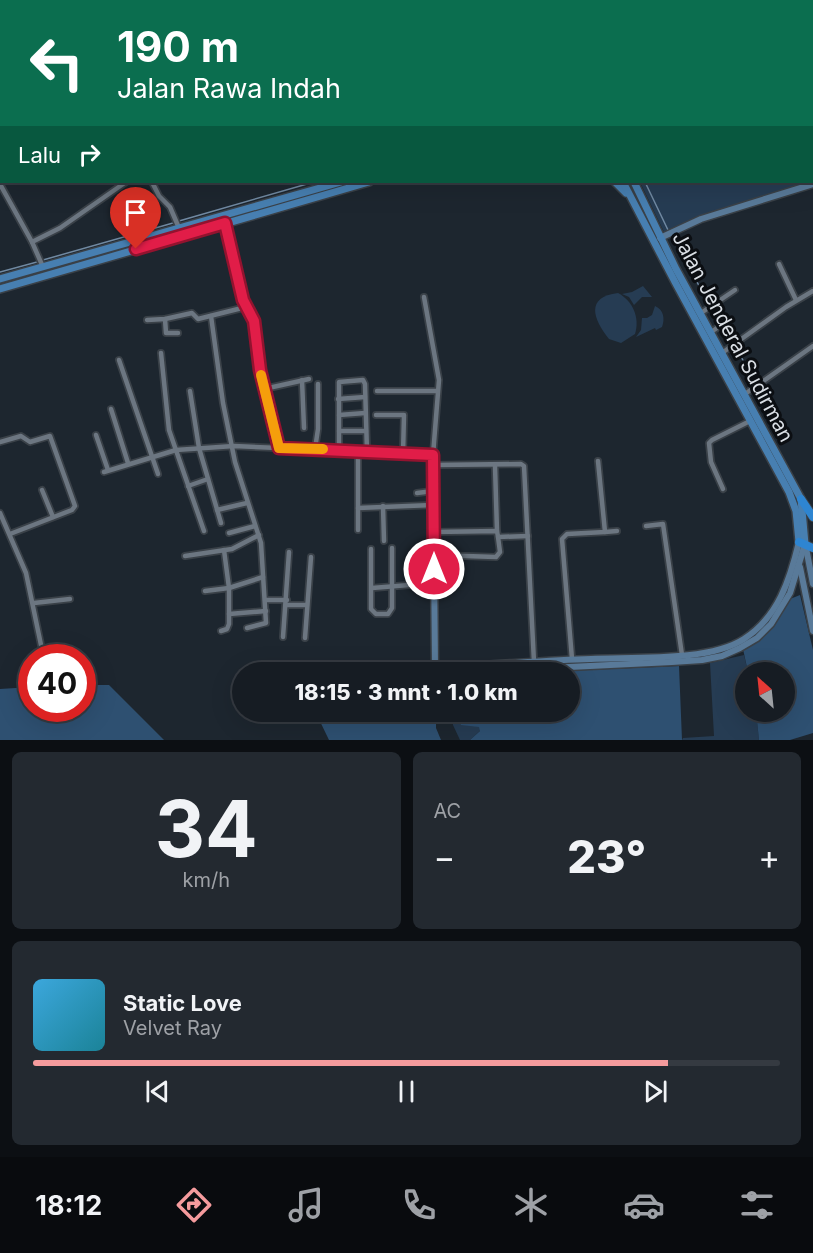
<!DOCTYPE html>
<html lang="id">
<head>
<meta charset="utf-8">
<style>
	body { margin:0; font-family:Inter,sans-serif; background:#232930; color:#f1f3f6; height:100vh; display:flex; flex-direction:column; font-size:22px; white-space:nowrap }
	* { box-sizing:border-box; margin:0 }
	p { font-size:20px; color:#9ea1a6 }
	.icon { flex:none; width:33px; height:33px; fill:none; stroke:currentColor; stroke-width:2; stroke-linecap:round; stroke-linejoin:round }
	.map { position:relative; height:740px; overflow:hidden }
	.sheet { display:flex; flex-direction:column; gap:12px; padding:12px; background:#0c0f13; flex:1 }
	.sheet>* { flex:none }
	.hud { position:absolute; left:0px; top:0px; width:813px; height:183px; box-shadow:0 6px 24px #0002,0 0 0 2px #353a41; background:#0b6e4f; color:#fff; overflow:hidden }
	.needle { width:39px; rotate:333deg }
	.controls { position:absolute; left:735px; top:662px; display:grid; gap:12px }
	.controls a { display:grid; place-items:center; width:60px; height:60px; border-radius:50%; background:#161c23; box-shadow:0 6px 24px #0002,0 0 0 2px #353a41; font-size:30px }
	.speed { position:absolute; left:18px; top:644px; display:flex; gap:12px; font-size:30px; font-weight:700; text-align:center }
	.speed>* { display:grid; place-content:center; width:78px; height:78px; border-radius:50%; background:#161c23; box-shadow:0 6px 24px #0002,0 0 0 2px #353a41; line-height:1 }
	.speed .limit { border:9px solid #d22; background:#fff; color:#111 }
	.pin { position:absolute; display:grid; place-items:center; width:51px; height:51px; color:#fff; margin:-62px -26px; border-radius:50% 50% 50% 0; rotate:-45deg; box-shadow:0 0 6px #0007 }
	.pin .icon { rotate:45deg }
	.me { position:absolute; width:66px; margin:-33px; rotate:0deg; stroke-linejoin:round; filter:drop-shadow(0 0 4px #0008) }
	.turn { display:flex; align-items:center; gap:21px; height:126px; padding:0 18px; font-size:27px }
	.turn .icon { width:78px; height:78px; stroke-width:2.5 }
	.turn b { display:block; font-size:42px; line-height:51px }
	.then { display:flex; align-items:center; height:57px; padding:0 18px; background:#0003; gap:12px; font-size:22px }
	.big { font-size:45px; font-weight:800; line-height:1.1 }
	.sheet .tile { flex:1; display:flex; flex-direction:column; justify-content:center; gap:9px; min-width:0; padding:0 21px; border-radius:9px; background:#232930 }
	.sheet .dial { align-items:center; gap:0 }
	.dial b { font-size:78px; line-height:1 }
	.song { display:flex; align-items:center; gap:18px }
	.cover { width:72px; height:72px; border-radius:9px; background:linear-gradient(135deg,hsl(200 70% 55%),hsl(190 70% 35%)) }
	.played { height:6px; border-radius:3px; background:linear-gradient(90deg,#f59b9d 85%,#353a41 85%) }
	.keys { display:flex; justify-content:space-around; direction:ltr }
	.heat { display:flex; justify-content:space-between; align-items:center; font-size:33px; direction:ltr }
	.sheet .tiles { flex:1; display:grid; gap:12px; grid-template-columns:1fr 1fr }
	.tile:last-child { grid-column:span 2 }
	.trip { position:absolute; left:232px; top:662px; width:348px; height:60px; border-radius:30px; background:#161c23; box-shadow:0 6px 24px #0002,0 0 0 2px #353a41; font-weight:800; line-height:60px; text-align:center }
	.menu { display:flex; height:96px; justify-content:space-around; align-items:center; background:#090b0e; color:#9ea1a6 }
	.menu .icon { width:42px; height:42px }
	.menu .active { color:#f59b9d }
	.menu b { font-size:27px; color:#f1f3f6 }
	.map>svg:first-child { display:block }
</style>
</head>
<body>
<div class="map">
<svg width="813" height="740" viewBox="0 0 813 740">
	<rect width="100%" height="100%" fill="#1d262f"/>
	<g fill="#263c53">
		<path d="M 640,182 L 810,182 L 681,224 L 664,232 Z"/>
		<path d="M 643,286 L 652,297 L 642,297 L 634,305 L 629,297 L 622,294 L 632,292 Z"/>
		<path d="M 618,293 C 633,301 640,318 635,334 L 621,343 L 609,339 C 593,319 585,297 618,293 Z"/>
		<path d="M 655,306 C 664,310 665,319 662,327 L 656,330 L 655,328 L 636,337 L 641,330 L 642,318 L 647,318 L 652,315 Z"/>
		<path d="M 744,655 L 748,672 L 746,672 L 746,711 L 756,711 L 759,740 L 682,740 L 683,738 L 714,736 L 710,663 Z"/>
		<path d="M 451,711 L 461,711 L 473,726 L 479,726 L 481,730 L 470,740 L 460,740 L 453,725 Z"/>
	</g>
	<g fill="#2e5071">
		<path d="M 800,595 L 813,650 L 813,733 L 790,740 L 759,740 L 756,711 L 784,711 L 784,672 L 748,672 L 743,649 L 769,629 L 790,599 Z"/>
		<path d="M 679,666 L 682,740 L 470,740 L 480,731 L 479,727 L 461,725 L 458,716 L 461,711 L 570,711 L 570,672 L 542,672 Z"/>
		<path d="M 83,685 L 109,685 L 164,740 L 0,740 L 0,689 L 31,687 L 32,708 L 82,708 Z"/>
		<path d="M 315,711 L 436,711 L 436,728 L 441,740 L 329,740 Z"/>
	</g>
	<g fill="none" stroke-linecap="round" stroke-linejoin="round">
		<g stroke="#7089a2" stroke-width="1.5">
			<path d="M 531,0 L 532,2"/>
			<path d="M 562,0 L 562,2"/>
			<path d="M 645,182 L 668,230"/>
			<path d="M 179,221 L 314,182"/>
			<path d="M 671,237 L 720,322"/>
			<path d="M 43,260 L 173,223"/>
			<path d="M 0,272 L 37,262"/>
			<path d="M 723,326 L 732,342"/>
			<path d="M 736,348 L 756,383"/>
			<path d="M 760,388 L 770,405"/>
		</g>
		<g stroke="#3a4148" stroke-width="8">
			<g id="street">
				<path d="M 23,0 L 24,2"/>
				<path d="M 139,0 L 140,2"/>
				<path d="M 223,0 L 223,2"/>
				<path d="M 355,0 L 356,2"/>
				<path d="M 442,0 L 442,2"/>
				<path d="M 55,2 L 57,0"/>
				<path d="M 419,2 L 424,0"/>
				<path d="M 0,3 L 2,5"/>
				<path d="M 152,182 L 159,196 L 170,207 L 179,228"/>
				<path d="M 0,184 L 32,242 L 43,267"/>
				<path d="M 32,242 L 60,228 L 126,182"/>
				<path d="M 779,264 L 796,300"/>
				<path d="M 424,297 L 439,380 L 433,455"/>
				<path d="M 719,309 L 726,322"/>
				<path d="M 701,313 L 735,290"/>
				<path d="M 211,316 L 223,403 L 235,462 L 261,543 L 266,623 L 247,628"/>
				<path d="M 165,319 L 166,333 L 178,333"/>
				<path d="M 147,320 L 165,319 L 192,313 L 198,319 L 246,307"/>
				<path d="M 711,332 L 726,322 L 739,342"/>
				<path d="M 161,353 L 169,430 L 204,531"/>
				<path d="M 722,353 L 786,307 L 813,291"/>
				<path d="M 119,360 L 158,474"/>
				<path d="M 302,380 L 304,428"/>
				<path d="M 264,389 L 309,379"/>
				<path d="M 190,391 L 199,448 L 221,523"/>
				<path d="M 377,391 L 437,391"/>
				<path d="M 745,394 L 813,346"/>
				<path d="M 338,399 L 365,397"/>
				<path d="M 111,409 L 128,463"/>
				<path d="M 339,415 L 365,413"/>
				<path d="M 376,415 L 404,415 L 403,454"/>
				<path d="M 339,431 L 366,431"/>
				<path d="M 96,435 L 108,470"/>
				<path d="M 0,442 L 21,436 L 30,442 L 50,436 L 75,506 L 72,510 L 10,534"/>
				<path d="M 315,449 L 318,429 L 318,384"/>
				<path d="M 339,450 L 339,382 L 363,380 L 365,384 L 367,452"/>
				<path d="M 358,451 L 358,530"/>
				<path d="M 433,465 L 521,464 L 524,466 L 534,662"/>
				<path d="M 495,466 L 497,531"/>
				<path d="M 104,472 L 176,450 L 234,446 L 279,448"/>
				<path d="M 188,486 L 208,479"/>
				<path d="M 723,489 L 711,462 L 709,443 L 712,440 L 750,421"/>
				<path d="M 42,490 L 53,517"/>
				<path d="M 417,493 L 433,491"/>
				<path d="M 383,506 L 384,541"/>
				<path d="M 358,508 L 433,505"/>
				<path d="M 217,510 L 247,503"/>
				<path d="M 0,513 L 26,573 L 41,645"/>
				<path d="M 646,526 L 663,524 L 682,655"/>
				<path d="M 434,532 L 497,531 L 498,537 L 528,536"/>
				<path d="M 605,532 L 617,531"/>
				<path d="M 229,533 L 255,526"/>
				<path d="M 371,549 L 371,609 L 376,614 L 388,614 L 392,608 L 392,548"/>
				<path d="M 434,555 L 496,557 L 500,552 L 498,537"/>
				<path d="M 185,556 L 232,549 L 259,535"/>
				<path d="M 372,588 L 434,583"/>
				<path d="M 205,591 L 229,588 L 263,577"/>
				<path d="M 265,600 L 287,600"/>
				<path d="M 34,603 L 70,599"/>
				<path d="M 286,605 L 307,605"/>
				<path d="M 229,614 L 266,611"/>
				<path d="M 221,631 L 227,629 L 229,624 L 229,588 L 224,550"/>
				<path d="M 283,637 L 289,552"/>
				<path d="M 305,638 L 311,557"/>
				<path d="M 572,659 L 562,539 L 567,534 L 605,532 L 598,461"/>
			</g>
		</g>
		<g stroke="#3a4148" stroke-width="9">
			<g id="secondary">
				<path d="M 750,0 L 751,2"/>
				<path d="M 812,151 L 813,154"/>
				<path d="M 225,223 L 243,300 L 254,321 L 260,370 L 279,448 L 433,455 L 435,666"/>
				<path d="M 660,238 L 701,219 L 813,184"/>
				<path d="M 806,548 L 813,584"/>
				<path d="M 800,567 L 813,631"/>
				<path d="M 412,668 C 435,665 458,666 481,665 C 517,663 554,660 591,659 C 633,657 709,662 744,639 C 778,617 790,580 799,542"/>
				<path d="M 473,668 L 528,669 L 672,662 L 702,660 L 722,656 L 740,648 L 757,638 L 771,624 L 790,593 L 805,544"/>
			</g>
		</g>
		<g stroke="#3a4148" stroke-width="10">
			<g id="primary">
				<path d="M 539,0 L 539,2"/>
				<path d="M 550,0 L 551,2"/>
				<path d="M 615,182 L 626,193"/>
				<path d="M 623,182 L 675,282 L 789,492 L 796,511 L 799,542"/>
				<path d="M 634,182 L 676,269 L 801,499 L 805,544"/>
				<path d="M 0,279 L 341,182"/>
				<path d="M 0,289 L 369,182"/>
			</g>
		</g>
		<g stroke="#3a4148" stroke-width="10">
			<g id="highway">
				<path d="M 801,499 L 813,517"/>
				<path d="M 799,542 L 813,548"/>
			</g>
		</g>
		<use href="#street" stroke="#6c7681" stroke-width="4.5"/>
		<use href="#secondary" stroke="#597a99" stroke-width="6"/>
		<use href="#primary" stroke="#477fb1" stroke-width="7"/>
		<use href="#highway" stroke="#2e85d1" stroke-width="8"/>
	</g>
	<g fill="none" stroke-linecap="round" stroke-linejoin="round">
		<g stroke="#92132f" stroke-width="15">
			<path id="route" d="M 136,249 L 225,223 L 243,300 L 254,321 L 260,370 L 279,448 L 433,455 L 434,569"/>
		</g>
		<use href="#route" stroke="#e11d48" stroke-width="10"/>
		<path stroke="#f59e0b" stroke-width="10" d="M 261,375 L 279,448 L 323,449"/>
	</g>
	<g text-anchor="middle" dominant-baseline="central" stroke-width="6" stroke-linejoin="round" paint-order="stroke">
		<g font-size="20" fill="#dadfe5" stroke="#0b0e12">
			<text transform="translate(733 337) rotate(62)">Jalan Jenderal Sudirman</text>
		</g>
	</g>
</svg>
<div class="controls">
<a><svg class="needle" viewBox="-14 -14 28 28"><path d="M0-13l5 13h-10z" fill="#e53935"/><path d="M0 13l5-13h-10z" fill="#9ea1a6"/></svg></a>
</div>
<div class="speed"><div class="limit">40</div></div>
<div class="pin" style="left:136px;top:249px;background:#d93025"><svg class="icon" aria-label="arrive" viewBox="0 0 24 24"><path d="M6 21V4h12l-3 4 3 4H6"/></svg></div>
<svg class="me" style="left:434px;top:569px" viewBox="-20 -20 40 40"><circle r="17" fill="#e11d48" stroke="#fff" stroke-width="3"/><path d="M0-11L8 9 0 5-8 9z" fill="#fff"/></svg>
<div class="trip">18:15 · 3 mnt · 1.0 km</div>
<div class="hud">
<div class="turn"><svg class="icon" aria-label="left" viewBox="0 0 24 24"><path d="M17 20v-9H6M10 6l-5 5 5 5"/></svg><div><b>190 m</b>Jalan Rawa Indah</div></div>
<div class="then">Lalu<svg class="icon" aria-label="right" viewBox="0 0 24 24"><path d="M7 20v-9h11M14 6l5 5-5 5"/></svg></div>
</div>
</div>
<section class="sheet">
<div class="tiles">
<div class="tile dial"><b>34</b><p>km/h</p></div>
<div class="tile"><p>AC</p>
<div class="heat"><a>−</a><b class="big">23°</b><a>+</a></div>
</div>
<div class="tile">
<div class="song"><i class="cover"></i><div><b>Static Love</b><p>Velvet Ray</p></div></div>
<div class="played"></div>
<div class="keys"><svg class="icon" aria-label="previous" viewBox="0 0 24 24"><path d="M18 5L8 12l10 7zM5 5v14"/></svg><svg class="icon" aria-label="pause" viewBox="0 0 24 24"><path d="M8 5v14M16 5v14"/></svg><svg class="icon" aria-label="next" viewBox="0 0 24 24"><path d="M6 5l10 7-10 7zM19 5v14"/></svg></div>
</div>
</div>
</section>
<nav class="menu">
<b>18:12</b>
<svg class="icon active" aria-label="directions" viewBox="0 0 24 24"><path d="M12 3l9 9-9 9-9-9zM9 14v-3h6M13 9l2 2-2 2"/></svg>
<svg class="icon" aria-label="music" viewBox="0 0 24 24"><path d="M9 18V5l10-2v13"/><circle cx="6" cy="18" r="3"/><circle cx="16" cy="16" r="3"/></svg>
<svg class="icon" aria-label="phone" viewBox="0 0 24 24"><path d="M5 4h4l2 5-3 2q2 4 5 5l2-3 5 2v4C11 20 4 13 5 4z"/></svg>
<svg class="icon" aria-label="climate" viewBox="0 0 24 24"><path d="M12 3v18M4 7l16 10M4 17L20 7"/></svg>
<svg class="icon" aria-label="car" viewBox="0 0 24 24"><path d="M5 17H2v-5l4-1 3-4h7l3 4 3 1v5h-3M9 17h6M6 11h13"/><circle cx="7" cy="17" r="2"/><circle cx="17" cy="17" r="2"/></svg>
<svg class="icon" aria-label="filters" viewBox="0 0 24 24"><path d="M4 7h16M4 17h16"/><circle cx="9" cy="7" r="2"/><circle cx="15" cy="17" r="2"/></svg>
</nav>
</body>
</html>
